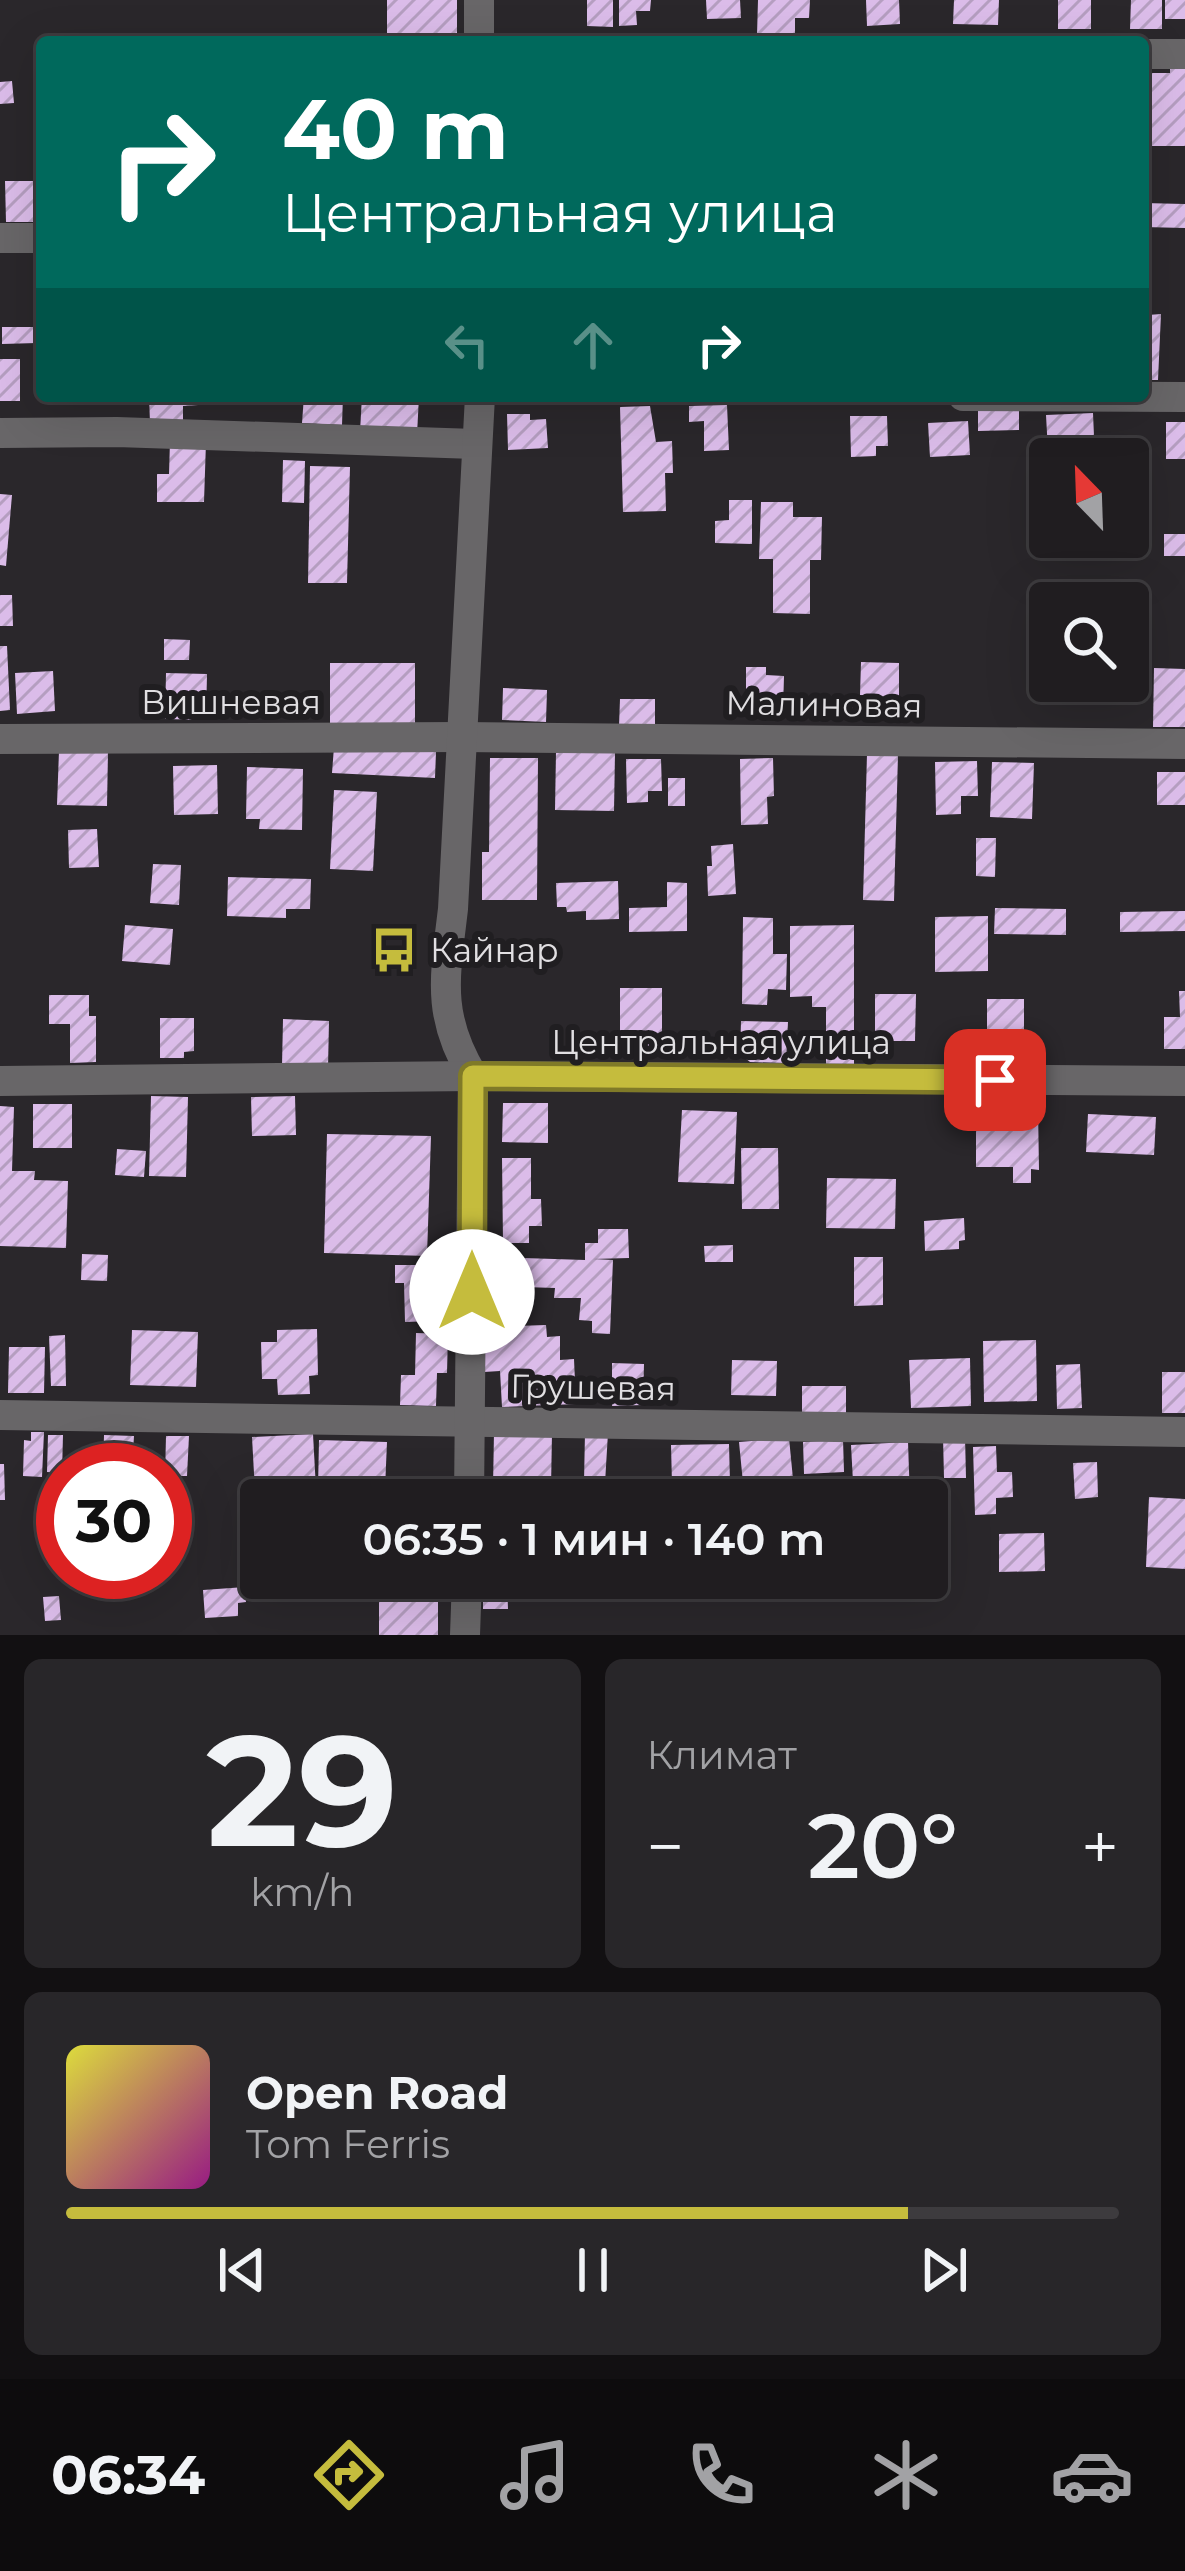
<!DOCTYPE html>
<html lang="ru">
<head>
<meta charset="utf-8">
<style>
	body { margin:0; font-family:Montserrat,sans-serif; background:#282629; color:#f1f3f6; height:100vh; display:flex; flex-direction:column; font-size:45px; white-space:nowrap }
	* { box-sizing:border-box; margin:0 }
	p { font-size:39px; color:#a2a2a5 }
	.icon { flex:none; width:66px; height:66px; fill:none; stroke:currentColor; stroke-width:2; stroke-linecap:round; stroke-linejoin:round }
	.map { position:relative; height:1635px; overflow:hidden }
	.panel { display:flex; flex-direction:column; gap:24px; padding:24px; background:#121012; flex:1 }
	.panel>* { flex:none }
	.hud { position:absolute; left:36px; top:36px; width:1113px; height:366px; border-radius:12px; box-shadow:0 12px 48px #0002,0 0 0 3px #3d3b3e; background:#00695c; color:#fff; overflow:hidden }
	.needle { width:78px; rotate:337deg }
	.controls { position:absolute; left:1029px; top:438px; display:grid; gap:24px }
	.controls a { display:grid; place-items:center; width:120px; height:120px; border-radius:12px; background:#201d20; box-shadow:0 12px 48px #0002,0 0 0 3px #3d3b3e; font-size:60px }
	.speed { position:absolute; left:36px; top:1443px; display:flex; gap:24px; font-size:60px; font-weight:700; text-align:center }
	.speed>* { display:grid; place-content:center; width:156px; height:156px; border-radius:50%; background:#201d20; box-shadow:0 12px 48px #0002,0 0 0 3px #3d3b3e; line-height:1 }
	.speed .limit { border:18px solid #d22; background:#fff; color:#111 }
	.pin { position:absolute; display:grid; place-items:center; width:102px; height:102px; color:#fff; margin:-51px; border-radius:24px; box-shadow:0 6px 18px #0006 }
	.me { position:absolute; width:132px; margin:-66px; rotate:0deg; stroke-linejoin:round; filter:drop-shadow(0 0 9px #0008) }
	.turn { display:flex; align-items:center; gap:42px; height:252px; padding:0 48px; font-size:54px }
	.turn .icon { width:156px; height:156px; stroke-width:2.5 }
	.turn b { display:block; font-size:84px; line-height:102px }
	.lanes { display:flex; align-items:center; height:114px; padding:0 48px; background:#0003; justify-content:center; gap:60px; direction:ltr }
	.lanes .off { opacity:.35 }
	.big { font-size:90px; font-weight:600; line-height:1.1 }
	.panel .card { flex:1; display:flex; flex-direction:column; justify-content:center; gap:18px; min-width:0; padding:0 42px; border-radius:18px; background:#282629 }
	.panel .dial { align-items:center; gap:0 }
	.dial b { font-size:156px; line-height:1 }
	.song { display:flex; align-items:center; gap:36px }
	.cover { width:144px; height:144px; border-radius:18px; background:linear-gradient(135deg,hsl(60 70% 55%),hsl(310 70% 35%)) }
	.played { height:12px; border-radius:6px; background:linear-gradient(90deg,#c5bc3d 80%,#3d3b3e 80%) }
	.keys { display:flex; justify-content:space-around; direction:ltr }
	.heat { display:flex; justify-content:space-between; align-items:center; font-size:66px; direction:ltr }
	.panel .tiles { flex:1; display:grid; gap:24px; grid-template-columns:1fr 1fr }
	.card:last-child { grid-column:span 2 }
	.trip { position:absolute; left:240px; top:1479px; width:708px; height:120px; border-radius:12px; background:#201d20; box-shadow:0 12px 48px #0002,0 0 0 3px #3d3b3e; font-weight:600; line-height:120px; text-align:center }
	.tab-bar { display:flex; height:192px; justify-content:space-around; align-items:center; background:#0d0c0d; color:#a2a2a5 }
	.tab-bar .icon { width:84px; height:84px }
	.tab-bar .current { color:#c5bc3d }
	.tab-bar b { font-size:54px; color:#f1f3f6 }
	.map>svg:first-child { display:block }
</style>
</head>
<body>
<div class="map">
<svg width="1185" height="1635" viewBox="0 0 1185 1635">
	<defs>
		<pattern id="building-hatch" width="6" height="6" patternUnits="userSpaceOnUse" patternTransform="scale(3)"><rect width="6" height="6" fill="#dbbce9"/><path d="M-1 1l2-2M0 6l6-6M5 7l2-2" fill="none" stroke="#b59ec0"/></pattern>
	</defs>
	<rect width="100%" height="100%" fill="#2a272b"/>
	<g fill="url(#building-hatch)">
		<rect x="387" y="0" width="70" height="42"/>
		<path d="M 587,0 L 613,0 L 613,27 L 587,26 Z"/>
		<path d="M 619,0 L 651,0 L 650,11 L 636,11 L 637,25 L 619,26 Z"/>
		<path d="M 706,0 L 740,0 L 741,18 L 707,19 Z"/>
		<path d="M 758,0 L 810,0 L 809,18 L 795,18 L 795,35 L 757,35 Z"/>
		<path d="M 866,0 L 899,0 L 900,24 L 867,26 Z"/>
		<path d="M 954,0 L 999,0 L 998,25 L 953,24 Z"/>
		<rect x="1058" y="0" width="33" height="29"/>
		<path d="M 1131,0 L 1162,0 L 1162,29 L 1130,29 Z"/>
		<rect x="1165" y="0" width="20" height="19"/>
		<path d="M 1170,60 L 1185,60 L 1185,146 L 1143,146 L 1143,73 L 1170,73 Z"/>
		<path d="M 12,81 L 14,103 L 0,104 L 0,82 Z"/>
		<path d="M 5,181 L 35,181 L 36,222 L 6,222 Z"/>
		<path d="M 1143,203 L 1185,204 L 1185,228 L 1143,227 Z"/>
		<path d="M 1143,303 L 1148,303 L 1148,315 L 1161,314 L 1158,380 L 1143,380 Z"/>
		<path d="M 2,327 L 37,327 L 37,343 L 2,344 Z"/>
		<rect x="0" y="359" width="20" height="42"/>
		<path d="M 149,396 L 198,396 L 198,405 L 183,406 L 183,423 L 150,423 Z"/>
		<path d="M 304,396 L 343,396 L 342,425 L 302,423 Z"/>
		<path d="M 362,396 L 419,396 L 417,435 L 360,432 Z"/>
		<path d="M 727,405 L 729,450 L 704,451 L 704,421 L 689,422 L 689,406 Z"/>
		<path d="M 650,406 L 656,442 L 672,441 L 673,473 L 665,473 L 666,511 L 623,512 L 620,407 Z"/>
		<path d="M 1019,409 L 1019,430 L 978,431 L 978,410 Z"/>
		<path d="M 1093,413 L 1095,459 L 1050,459 L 1050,490 L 1041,491 L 1039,452 L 1048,452 L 1046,415 Z"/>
		<path d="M 507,414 L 530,414 L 530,420 L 546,419 L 548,448 L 508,450 Z"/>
		<path d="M 850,416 L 887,416 L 888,446 L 876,446 L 876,456 L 851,457 Z"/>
		<path d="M 968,421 L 970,455 L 930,457 L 928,423 Z"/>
		<rect x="1166" y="422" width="19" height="37"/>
		<path d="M 170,441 L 206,442 L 204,502 L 157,502 L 157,474 L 169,474 Z"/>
		<path d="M 283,460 L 305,461 L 304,503 L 282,502 Z"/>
		<path d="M 310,466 L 350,467 L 347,583 L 308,583 Z"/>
		<path d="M 0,494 L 12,495 L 6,566 L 0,565 Z"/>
		<path d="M 729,500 L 752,500 L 752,544 L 715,543 L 715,521 L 729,520 Z"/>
		<path d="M 761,502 L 793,502 L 793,517 L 822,517 L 821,560 L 810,560 L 810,614 L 773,613 L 773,559 L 759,559 Z"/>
		<rect x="1164" y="534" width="21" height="22"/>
		<path d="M 0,595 L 12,595 L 13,626 L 0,626 Z"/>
		<path d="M 164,639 L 190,640 L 189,660 L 164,660 Z"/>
		<path d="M 0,646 L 7,646 L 10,710 L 0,711 Z"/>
		<path d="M 861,662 L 899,663 L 899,720 L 869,719 L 869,695 L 860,695 Z"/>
		<rect x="330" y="663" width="85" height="70"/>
		<path d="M 746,667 L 766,667 L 766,675 L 784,676 L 783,711 L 746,711 Z"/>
		<path d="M 1154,668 L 1185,669 L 1185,727 L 1153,727 Z"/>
		<path d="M 53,671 L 55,711 L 17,714 L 15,673 Z"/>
		<path d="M 166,673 L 207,674 L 206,720 L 165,719 Z"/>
		<path d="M 503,688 L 547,690 L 546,722 L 502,720 Z"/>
		<path d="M 620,699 L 655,699 L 655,727 L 619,726 Z"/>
		<path d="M 334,747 L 436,752 L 435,778 L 332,773 Z"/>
		<path d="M 59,751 L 108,752 L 107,806 L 57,805 Z"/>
		<path d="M 556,752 L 615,753 L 614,811 L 555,810 Z"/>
		<path d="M 867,754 L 898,755 L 894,901 L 863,900 Z"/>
		<path d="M 490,758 L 538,758 L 537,900 L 482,900 L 482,852 L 489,852 Z"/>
		<path d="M 773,758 L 774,796 L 767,797 L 768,824 L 741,825 L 740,759 Z"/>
		<path d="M 626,759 L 661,759 L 662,791 L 648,791 L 648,802 L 627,803 Z"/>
		<path d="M 977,761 L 978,796 L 961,796 L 961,814 L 936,815 L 935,762 Z"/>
		<path d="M 992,762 L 1034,763 L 1032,819 L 990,817 Z"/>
		<path d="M 217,765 L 218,814 L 174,815 L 173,766 Z"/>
		<path d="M 247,767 L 303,769 L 302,830 L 259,829 L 260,819 L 246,819 Z"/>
		<rect x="1157" y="772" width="28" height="33"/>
		<rect x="668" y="778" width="17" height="28"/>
		<path d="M 334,790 L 377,792 L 373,871 L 330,869 Z"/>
		<path d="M 97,829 L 99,867 L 69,868 L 68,830 Z"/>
		<path d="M 976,838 L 996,838 L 995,877 L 976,876 Z"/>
		<path d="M 733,844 L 736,894 L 708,896 L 707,866 L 712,866 L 711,846 Z"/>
		<path d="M 153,864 L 181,865 L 179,905 L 150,903 Z"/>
		<path d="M 228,877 L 311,879 L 310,909 L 286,909 L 286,918 L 227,916 Z"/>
		<path d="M 618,881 L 619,919 L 586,920 L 586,911 L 567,912 L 566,907 L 557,907 L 556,883 Z"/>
		<path d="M 667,882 L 687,883 L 687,931 L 629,932 L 629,908 L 667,907 Z"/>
		<path d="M 995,908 L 1066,909 L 1066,935 L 994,934 Z"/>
		<path d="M 1185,911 L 1185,931 L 1120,932 L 1120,912 Z"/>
		<path d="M 988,916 L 988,971 L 935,972 L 935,917 Z"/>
		<path d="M 743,917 L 773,918 L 773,954 L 787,954 L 786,990 L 768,989 L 767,1005 L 742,1004 Z"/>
		<path d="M 125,925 L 173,929 L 170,965 L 122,961 Z"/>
		<path d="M 854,925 L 854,1072 L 826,1072 L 826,1007 L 812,1007 L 812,996 L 790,997 L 790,926 Z"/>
		<rect x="620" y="988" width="42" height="68"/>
		<path d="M 1179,991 L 1185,991 L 1185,1049 L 1164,1049 L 1164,1017 L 1180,1017 Z"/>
		<path d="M 875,994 L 916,994 L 915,1041 L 875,1041 Z"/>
		<path d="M 49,995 L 89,995 L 89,1016 L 96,1016 L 96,1062 L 70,1063 L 70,1024 L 49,1024 Z"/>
		<rect x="987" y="999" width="37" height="37"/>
		<path d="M 160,1018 L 194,1018 L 194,1051 L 184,1052 L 184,1058 L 160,1058 Z"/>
		<path d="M 283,1019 L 329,1021 L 328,1068 L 282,1066 Z"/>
		<path d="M 741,1021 L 788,1022 L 786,1063 L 750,1062 L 740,1054 Z"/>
		<path d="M 151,1096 L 188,1097 L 186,1177 L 149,1176 Z"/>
		<path d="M 295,1096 L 296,1135 L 252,1136 L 251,1097 Z"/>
		<path d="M 503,1103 L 548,1103 L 548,1143 L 502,1142 Z"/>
		<rect x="33" y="1104" width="39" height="44"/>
		<path d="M 0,1106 L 14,1107 L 12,1171 L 35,1171 L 34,1180 L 68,1181 L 66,1248 L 0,1246 Z"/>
		<path d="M 1038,1107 L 1039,1170 L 1031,1169 L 1031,1183 L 1013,1183 L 1013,1167 L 976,1167 L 976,1108 Z"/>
		<path d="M 682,1110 L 737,1112 L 734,1184 L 678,1182 Z"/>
		<path d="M 1088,1114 L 1156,1117 L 1154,1155 L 1086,1152 Z"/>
		<path d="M 327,1134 L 431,1136 L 427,1256 L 324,1253 Z"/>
		<path d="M 741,1148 L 778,1148 L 779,1209 L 742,1209 Z"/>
		<path d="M 117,1149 L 146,1151 L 144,1177 L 115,1175 Z"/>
		<path d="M 502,1158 L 531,1158 L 531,1199 L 541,1199 L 542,1226 L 529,1226 L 529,1243 L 503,1243 Z"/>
		<path d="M 827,1178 L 896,1179 L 895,1229 L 826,1228 Z"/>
		<path d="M 964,1218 L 965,1240 L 959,1241 L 959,1249 L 925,1251 L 924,1221 Z"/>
		<path d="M 598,1229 L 628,1229 L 629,1258 L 593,1259 L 613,1260 L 610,1334 L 592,1333 L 592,1321 L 579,1320 L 581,1298 L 554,1298 L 555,1288 L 488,1286 L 489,1257 L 585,1260 L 585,1243 L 598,1243 Z"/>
		<path d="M 733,1245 L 733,1262 L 705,1262 L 704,1246 Z"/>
		<path d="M 82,1254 L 108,1255 L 107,1281 L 81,1280 Z"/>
		<path d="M 854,1257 L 883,1257 L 883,1305 L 854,1306 Z"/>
		<path d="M 395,1265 L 433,1265 L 434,1321 L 405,1322 L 404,1283 L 395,1283 Z"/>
		<path d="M 546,1325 L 547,1337 L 560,1336 L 560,1360 L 574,1359 L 576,1404 L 502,1407 L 500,1371 L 484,1372 L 482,1327 Z"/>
		<path d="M 317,1329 L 318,1375 L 309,1376 L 310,1394 L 278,1395 L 277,1379 L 262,1379 L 261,1342 L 277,1342 L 277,1330 Z"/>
		<path d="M 132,1330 L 198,1332 L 196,1387 L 130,1385 Z"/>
		<path d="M 416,1333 L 448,1334 L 447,1373 L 437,1373 L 436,1406 L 400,1405 L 401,1375 L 415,1375 Z"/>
		<path d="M 65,1335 L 66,1386 L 51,1386 L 49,1336 Z"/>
		<path d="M 1036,1340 L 1037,1401 L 984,1402 L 983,1341 Z"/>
		<path d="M 9,1347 L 45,1347 L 44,1393 L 8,1393 Z"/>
		<path d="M 970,1358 L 971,1406 L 911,1408 L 909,1360 Z"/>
		<path d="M 732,1360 L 777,1361 L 776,1396 L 731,1395 Z"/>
		<path d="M 612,1363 L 644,1364 L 643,1405 L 612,1406 Z"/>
		<path d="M 1080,1364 L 1082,1408 L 1057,1409 L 1056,1365 Z"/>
		<rect x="1162" y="1372" width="23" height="41"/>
		<path d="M 802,1386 L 846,1386 L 846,1415 L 802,1416 Z"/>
		<path d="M 31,1432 L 44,1432 L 42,1477 L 23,1476 L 24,1440 L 31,1441 Z"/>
		<path d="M 494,1432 L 552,1433 L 551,1488 L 493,1487 Z"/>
		<path d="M 585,1432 L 608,1433 L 604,1500 L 592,1500 L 592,1482 L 584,1482 Z"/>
		<path d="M 313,1434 L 316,1489 L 255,1492 L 252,1437 Z"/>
		<path d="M 48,1435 L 63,1435 L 62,1473 L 47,1472 Z"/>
		<path d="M 104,1435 L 134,1436 L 132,1470 L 103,1470 Z"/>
		<path d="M 166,1436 L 189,1436 L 187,1476 L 165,1476 Z"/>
		<path d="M 965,1436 L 966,1478 L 944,1478 L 943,1437 Z"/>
		<path d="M 789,1438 L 793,1479 L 743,1483 L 739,1442 Z"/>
		<path d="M 319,1440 L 387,1442 L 385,1489 L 318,1488 Z"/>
		<path d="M 843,1440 L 844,1472 L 804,1474 L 803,1442 Z"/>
		<path d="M 908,1442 L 910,1500 L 854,1500 L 851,1445 Z"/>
		<path d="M 729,1444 L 730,1482 L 672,1484 L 671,1445 Z"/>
		<path d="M 996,1446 L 997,1472 L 1012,1472 L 1013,1497 L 996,1498 L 996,1514 L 975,1515 L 973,1447 Z"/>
		<path d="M 1097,1462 L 1098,1497 L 1075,1499 L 1073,1463 Z"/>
		<path d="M 0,1464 L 4,1464 L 5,1500 L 0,1500 Z"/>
		<rect x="409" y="1485" width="39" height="15"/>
		<rect x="485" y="1491" width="64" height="9"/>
		<path d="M 611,1491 L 627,1492 L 627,1500 L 611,1500 Z"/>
		<path d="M 1149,1497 L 1185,1499 L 1185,1569 L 1146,1567 Z"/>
		<path d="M 1044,1533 L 1045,1571 L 999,1572 L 999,1534 Z"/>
		<path d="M 238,1568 L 261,1568 L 261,1578 L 275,1578 L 275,1582 L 238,1583 Z"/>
		<path d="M 483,1578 L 507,1578 L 508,1609 L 483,1609 Z"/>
		<path d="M 849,1578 L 868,1578 L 868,1585 L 850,1587 Z"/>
		<path d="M 322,1584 L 349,1584 L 349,1602 L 322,1601 Z"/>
		<path d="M 245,1587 L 246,1602 L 238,1603 L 238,1616 L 205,1618 L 203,1590 Z"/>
		<rect x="379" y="1593" width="59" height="42"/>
		<path d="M 59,1596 L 61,1620 L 45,1621 L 43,1597 Z"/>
	</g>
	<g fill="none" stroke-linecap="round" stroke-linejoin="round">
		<g stroke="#686668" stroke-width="30">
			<path d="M 479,42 L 479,0"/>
			<path d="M 1143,54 L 1185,54"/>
			<path d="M 0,238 L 42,238"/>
			<path d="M 963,396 L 1185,397"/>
			<path d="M 0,433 L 117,432 L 475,444"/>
			<path d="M 0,739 L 462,737 L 1185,744"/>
			<path d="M 473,1076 C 436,1015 445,977 453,909 L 480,396"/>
			<path d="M 0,1081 L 473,1076 L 1185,1081"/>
			<path d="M 0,1415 L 1185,1432"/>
			<path d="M 469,1500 L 473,1076"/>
			<path d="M 465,1635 L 467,1578"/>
		</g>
	</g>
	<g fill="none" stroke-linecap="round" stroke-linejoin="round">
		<g stroke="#807a28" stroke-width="30">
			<path id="route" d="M 472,1292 L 473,1076 L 995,1080"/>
		</g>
		<use href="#route" stroke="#c5bc3d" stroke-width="21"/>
	</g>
	<defs>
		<g id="bus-bare" transform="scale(3.6)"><path d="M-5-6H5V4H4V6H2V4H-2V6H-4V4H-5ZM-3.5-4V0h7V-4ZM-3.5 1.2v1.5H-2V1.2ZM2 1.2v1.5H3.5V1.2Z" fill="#c5bc3d" stroke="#201e21" stroke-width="2.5" paint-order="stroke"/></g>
	</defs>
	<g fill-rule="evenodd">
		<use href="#bus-bare" x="394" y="950"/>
	</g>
	<g text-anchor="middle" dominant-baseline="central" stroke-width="12" stroke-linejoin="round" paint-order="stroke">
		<g font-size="33" fill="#e1dfe2" stroke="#201e21">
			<text x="231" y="702">Вишневая</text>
			<text transform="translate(824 704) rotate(1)">Малиновая</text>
			<text x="721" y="1042">Центральная улица</text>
			<text transform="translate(593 1387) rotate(1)">Грушевая</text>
		</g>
		<g font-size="33" fill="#e1dfe2" stroke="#201e21" text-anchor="start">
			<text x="430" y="950">Кайнар</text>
		</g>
	</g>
</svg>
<div class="controls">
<a><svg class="needle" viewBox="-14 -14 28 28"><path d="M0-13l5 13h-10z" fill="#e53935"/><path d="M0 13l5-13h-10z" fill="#a2a2a5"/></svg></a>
<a><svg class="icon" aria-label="search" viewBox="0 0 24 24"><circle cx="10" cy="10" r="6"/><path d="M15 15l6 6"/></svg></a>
</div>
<div class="speed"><div class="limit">30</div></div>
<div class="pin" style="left:995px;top:1080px;background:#d93025"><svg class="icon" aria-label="arrive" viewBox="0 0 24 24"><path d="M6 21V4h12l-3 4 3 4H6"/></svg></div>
<svg class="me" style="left:472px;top:1292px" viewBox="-20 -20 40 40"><circle r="19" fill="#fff"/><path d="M0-13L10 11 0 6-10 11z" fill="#c5bc3d"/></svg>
<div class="trip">06:35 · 1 мин · 140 m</div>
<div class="hud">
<div class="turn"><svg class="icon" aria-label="right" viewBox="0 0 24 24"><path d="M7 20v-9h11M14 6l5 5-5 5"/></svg><div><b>40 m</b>Центральная улица</div></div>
<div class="lanes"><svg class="icon off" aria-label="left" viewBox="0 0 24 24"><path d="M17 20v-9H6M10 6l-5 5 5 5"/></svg><svg class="icon off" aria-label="ahead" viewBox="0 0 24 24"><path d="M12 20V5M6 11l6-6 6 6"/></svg><svg class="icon" aria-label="right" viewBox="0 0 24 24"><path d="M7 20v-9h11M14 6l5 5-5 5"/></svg></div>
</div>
</div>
<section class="panel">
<div class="tiles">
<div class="card dial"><b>29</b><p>km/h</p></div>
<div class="card"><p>Климат</p>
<div class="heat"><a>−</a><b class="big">20°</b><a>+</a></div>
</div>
<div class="card">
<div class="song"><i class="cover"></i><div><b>Open Road</b><p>Tom Ferris</p></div></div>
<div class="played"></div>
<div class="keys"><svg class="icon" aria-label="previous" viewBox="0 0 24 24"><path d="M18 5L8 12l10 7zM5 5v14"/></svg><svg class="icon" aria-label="pause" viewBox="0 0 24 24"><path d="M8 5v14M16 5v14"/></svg><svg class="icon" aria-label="next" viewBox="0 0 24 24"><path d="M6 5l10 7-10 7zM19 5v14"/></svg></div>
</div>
</div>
</section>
<nav class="tab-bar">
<b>06:34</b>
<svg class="icon current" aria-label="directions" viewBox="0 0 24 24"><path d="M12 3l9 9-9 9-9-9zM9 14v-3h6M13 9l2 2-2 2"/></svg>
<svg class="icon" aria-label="music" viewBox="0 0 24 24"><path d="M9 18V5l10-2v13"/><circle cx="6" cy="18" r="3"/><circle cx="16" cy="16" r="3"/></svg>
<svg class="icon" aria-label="phone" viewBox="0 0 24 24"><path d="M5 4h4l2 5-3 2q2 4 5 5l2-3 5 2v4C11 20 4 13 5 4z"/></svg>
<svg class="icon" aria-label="climate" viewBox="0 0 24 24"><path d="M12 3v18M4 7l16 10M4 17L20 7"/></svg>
<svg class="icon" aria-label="car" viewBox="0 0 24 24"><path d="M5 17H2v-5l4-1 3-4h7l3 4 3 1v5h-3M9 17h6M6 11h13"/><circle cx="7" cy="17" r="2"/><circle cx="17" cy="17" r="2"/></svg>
</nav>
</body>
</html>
